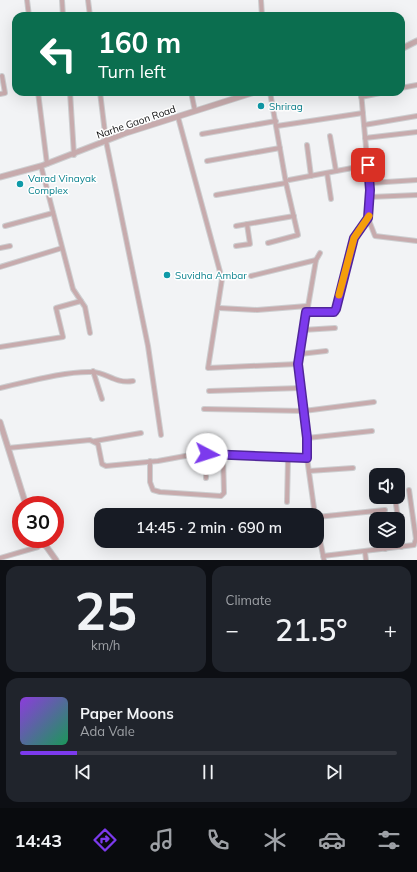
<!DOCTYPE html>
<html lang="en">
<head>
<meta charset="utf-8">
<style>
	body { margin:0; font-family:Mulish,sans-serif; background:#20242c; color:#f1f3f6; height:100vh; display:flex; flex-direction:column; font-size:15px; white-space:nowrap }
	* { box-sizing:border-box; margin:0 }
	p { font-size:13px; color:#9ea1a6 }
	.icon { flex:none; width:22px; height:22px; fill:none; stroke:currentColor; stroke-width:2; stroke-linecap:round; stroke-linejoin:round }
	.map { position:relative; height:560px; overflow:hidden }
	.panel { display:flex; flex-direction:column; gap:6px; padding:6px; background:#0d0f14; flex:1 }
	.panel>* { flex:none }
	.guide { position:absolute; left:12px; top:12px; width:393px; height:84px; border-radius:12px; box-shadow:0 4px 16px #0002; background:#0b6e4f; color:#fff; overflow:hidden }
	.buttons { position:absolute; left:369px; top:468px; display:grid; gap:8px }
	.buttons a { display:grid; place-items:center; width:36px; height:36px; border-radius:8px; background:#171b24; box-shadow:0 4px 16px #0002; font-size:20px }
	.speed { position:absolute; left:12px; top:496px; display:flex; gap:8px; font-size:20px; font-weight:700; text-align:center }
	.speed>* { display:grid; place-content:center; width:52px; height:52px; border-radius:50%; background:#171b24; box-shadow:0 4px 16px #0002; line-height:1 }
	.speed .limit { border:6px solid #d22; background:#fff; color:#111 }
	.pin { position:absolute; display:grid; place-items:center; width:34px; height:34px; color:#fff; margin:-17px; border-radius:8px; box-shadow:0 2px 6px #0006 }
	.me { position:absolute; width:44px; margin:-22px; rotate:95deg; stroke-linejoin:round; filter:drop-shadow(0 0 3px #0008) }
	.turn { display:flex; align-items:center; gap:14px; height:84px; padding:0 20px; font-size:18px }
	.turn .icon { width:52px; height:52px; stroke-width:2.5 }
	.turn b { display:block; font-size:28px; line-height:34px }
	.big { font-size:30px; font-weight:600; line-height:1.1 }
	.panel .card { flex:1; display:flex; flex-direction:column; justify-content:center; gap:6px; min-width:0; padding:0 14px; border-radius:12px; background:#20242c }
	.panel .dial { align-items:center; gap:0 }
	.dial b { font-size:52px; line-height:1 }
	.song { display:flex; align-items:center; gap:12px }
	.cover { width:48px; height:48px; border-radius:6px; background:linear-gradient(135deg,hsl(270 70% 55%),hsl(150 70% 35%)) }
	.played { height:4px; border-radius:2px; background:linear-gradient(90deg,#7c3aed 15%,#363941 15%) }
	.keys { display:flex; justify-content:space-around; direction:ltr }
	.heat { display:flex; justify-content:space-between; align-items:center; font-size:22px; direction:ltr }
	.panel .tiles { flex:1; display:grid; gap:6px; grid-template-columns:1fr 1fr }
	.card:last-child { grid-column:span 2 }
	.trip { position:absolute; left:94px; top:508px; width:230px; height:40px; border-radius:12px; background:#171b24; box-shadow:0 4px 16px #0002; font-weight:600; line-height:40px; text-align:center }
	.tabs { display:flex; height:64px; justify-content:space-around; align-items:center; background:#090b0e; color:#9ea1a6 }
	.tabs .icon { width:28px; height:28px }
	.tabs .selected { color:#7c3aed }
	.tabs b { font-size:18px; color:#f1f3f6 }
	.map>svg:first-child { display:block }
</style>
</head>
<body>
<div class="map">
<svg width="417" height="560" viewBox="0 0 417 560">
	<rect width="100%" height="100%" fill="#f2f3f5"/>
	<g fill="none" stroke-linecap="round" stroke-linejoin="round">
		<g stroke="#cdced0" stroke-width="6">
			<g id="minor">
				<path d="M 27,0 L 29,16"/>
				<path d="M 62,0 L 63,16"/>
				<path d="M 88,0 L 90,16"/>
				<path d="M 261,0 L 262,16"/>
				<path d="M 401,88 L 417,85"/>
				<path d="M 38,92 L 47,164"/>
				<path d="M 70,92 L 74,155"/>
				<path d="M 100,92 L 106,141 L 148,346 L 161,435"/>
				<path d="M 191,92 L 195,111"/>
				<path d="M 0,94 L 5,93 L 2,76"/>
				<path d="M 361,97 L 385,92"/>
				<path d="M 178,117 L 222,279 L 208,368 L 298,364"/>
				<path d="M 364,125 L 417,116"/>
				<path d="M 277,126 L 363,113"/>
				<path d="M 202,134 L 276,121"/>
				<path d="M 330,136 L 336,171"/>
				<path d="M 365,138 L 417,132"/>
				<path d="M 307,145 L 311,176"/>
				<path d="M 207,161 L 280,148"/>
				<path d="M 41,166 L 73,289 L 85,307 L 90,333"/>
				<path d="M 327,173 L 331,199"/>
				<path d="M 289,180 L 368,165"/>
				<path d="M 370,183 L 417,180"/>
				<path d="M 216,195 L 286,183"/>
				<path d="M 370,197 L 417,195"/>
				<path d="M 368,218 L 375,236 L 417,241"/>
				<path d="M 5,226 L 53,213"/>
				<path d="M 236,226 L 294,216"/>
				<path d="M 268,243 L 298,235 L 286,183 L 270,92"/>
				<path d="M 236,246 L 250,244 L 247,224"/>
				<path d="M 0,248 L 10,246"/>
				<path d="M 0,267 L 62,248"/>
				<path d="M 251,276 L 316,260"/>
				<path d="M 219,308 L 257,310 L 307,306"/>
				<path d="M 306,311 L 334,312 L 354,238 L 368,218 L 370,191 L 361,92"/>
				<path d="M 303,330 L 335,328"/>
				<path d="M 0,347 L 63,337 L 56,308 L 81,301"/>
				<path d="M 300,354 L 326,351"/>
				<path d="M 93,371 L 102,399"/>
				<path d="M 0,388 C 27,382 65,371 92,372 C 107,372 114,384 133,381"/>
				<path d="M 209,391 L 301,388"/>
				<path d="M 204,409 L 304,411 L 374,402"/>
				<path d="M 307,438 L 372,431"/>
				<path d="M 95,441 L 141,433"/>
				<path d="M 8,448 L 90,440 L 98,444 L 102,464 L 106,466 L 158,461 L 196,454 L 307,458"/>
				<path d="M 150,461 L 150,482 L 153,490 L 160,492 L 221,496 L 224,493 L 223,455"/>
				<path d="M 309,471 L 353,468"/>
				<path d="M 206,478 L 207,454"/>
				<path d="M 395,497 L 398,519"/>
				<path d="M 287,502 L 288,458"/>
				<path d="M 315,515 L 307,458 L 307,438 L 298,364 L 316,260 L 320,253"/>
				<path d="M 317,517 L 385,510"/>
				<path d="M 398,521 L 401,547"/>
				<path d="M 317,525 L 324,560"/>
				<path d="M 384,541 L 385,549"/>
				<path d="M 365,552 L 366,560"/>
				<path d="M 323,556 L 414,545 L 416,539 L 409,490"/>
				<path d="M 0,558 L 38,547 L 38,541 L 36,539"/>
			</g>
		</g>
		<g stroke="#cdced0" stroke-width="7">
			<g id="tertiary">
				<path d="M 401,49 L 417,41"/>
				<path d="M 0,177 L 41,166 L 126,133 L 255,92"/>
				<path d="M 0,422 L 26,505"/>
				<path d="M 41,539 L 56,560"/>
			</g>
		</g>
		<use href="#minor" stroke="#c7abad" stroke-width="4"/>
		<use href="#tertiary" stroke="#c7abad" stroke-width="5"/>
	</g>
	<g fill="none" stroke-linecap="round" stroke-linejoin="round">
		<g stroke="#51269a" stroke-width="10">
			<path id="route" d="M 207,454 L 307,458 L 307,438 L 298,364 L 306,312 L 334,312 L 336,309 L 354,238 L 368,218 L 370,190 L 368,165"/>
		</g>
		<use href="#route" stroke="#7c3aed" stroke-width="7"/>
		<path stroke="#f59e0b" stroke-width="7" d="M 339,295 L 354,238 L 369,216"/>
	</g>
	<g fill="#0f9aa8" stroke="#fff" stroke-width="1.5">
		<circle cx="261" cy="106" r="4"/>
		<circle cx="20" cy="184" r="4"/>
		<circle cx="167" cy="275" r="4"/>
	</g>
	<g text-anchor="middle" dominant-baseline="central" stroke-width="3" stroke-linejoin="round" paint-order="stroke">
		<g font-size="10" fill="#0d838f" stroke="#fff" text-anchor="start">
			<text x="269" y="106">Shrirag</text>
			<text x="28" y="178">Varad Vinayak<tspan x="28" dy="12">Complex</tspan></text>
			<text x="175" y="275">Suvidha Ambar</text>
		</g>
		<g font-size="10" fill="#0d0d0e" stroke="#fff">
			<text transform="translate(136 122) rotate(-19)">Narhe Gaon Road</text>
		</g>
	</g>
</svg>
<div class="buttons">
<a><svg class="icon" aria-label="sound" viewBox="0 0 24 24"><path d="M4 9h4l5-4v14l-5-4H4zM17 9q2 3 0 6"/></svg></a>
<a><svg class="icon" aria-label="layers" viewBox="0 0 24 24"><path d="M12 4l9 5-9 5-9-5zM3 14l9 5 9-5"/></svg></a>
</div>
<div class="speed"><div class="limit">30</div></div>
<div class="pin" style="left:368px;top:165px;background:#d93025"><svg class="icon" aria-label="arrive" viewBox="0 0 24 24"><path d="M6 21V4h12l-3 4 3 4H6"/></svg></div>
<svg class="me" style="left:207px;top:454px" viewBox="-20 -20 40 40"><circle r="19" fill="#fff"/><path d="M0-13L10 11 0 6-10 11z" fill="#7c3aed"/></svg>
<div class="trip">14:45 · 2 min · 690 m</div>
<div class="guide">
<div class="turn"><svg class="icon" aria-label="left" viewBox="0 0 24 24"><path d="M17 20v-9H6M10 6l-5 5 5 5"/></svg><div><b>160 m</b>Turn left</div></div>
</div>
</div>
<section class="panel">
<div class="tiles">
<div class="card dial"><b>25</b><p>km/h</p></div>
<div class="card"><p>Climate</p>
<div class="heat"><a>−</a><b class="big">21.5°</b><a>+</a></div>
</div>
<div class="card">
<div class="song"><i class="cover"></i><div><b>Paper Moons</b><p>Ada Vale</p></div></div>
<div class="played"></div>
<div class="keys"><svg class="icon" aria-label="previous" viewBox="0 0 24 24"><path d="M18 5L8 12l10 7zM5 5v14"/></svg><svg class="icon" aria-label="pause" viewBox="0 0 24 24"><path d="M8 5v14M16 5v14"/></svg><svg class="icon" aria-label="next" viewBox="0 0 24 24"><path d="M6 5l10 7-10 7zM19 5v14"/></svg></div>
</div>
</div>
</section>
<nav class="tabs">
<b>14:43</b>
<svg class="icon selected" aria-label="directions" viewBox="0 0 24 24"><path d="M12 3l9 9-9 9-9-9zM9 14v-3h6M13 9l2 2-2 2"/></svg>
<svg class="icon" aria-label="music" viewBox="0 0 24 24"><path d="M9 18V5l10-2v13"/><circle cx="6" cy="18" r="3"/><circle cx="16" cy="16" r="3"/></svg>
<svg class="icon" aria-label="phone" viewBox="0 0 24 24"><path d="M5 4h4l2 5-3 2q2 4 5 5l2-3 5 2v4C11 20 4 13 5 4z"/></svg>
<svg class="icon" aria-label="climate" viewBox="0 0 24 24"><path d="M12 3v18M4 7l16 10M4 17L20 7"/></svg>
<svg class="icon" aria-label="car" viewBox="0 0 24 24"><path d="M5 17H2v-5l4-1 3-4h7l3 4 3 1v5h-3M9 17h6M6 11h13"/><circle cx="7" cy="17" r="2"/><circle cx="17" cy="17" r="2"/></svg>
<svg class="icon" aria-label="filters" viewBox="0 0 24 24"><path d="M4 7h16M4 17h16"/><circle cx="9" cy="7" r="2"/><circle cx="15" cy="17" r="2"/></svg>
</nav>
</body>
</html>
